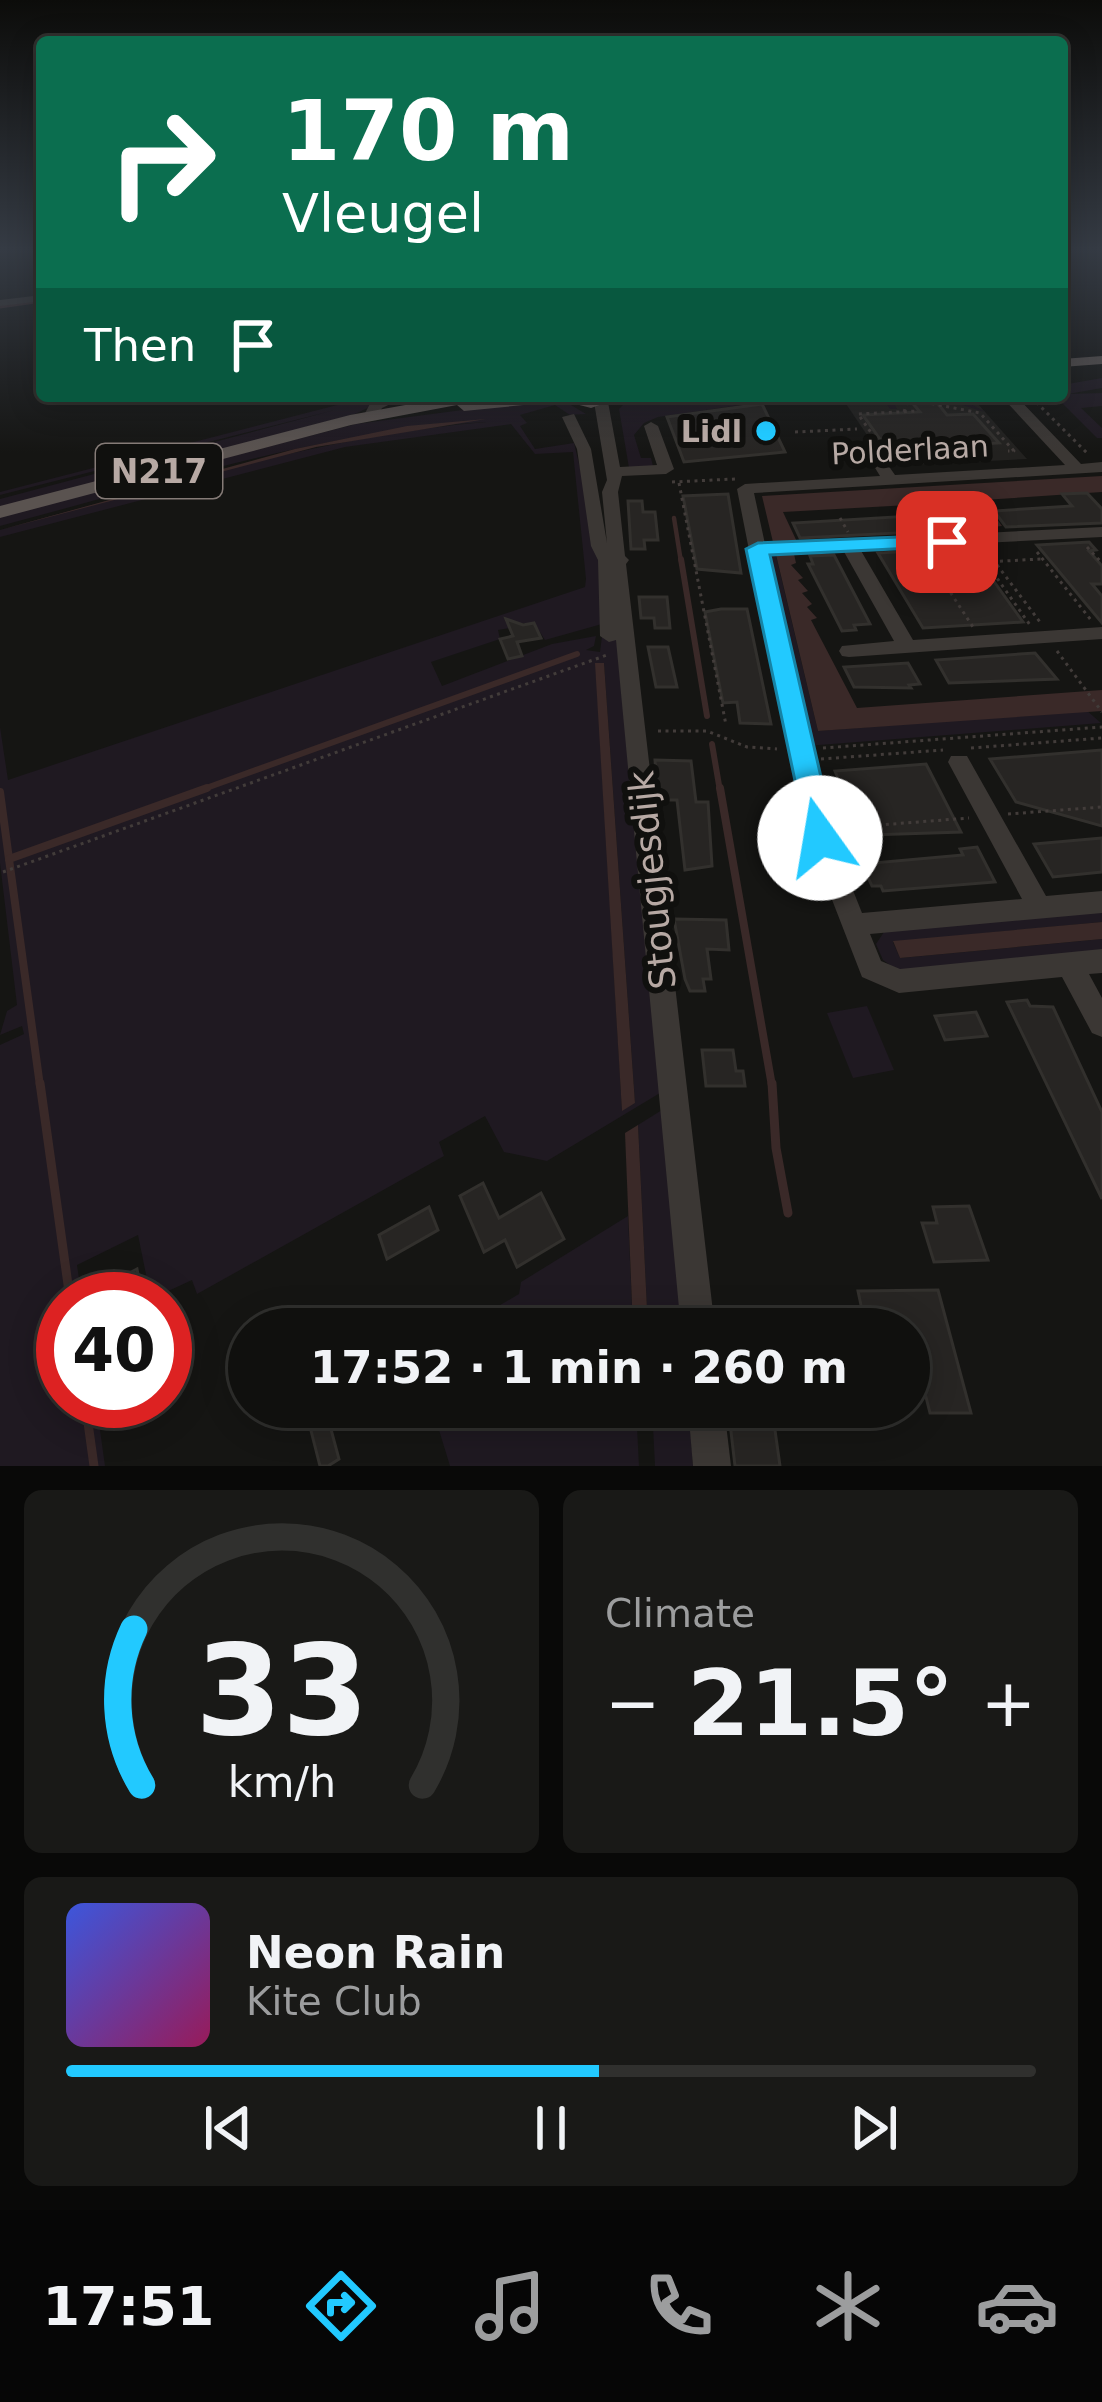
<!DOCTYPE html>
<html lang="en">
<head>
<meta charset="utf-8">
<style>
	body { margin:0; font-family:"DejaVu Sans",sans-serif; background:#191917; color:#f1f3f6; height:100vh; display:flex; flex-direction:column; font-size:45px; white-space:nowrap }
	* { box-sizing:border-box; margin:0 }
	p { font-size:39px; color:#9c9d9e }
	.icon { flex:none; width:66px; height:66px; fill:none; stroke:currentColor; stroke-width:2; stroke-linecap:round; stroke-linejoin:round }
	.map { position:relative; height:1466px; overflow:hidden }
	.panel { display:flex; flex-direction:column; gap:24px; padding:24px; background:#090908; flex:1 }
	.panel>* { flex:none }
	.banner { position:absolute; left:36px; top:36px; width:1032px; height:366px; border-radius:12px; box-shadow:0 6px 30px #0003,0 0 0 3px #30302e; background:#0b6e4f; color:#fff; overflow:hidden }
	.speed { position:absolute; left:36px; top:1272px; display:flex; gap:24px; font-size:60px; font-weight:700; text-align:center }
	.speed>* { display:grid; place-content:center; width:156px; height:156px; border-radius:50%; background:#10100e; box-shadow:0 6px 30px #0003,0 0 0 3px #30302e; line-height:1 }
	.speed .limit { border:18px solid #d22; background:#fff; color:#111 }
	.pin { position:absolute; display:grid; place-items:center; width:102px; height:102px; color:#fff; margin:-51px; border-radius:24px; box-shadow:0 6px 18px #0006 }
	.me { position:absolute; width:132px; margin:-66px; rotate:347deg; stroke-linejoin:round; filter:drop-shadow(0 0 9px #0008) }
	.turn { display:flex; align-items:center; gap:42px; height:252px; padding:0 48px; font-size:54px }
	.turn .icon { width:156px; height:156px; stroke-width:2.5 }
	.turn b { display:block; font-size:84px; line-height:102px }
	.then { display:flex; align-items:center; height:114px; padding:0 48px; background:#0003; gap:24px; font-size:45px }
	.big { font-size:90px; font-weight:800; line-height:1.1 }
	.panel .card { flex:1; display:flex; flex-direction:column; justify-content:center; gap:18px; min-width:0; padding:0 42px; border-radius:18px; background:#191917 }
	.panel .dial { align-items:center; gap:0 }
	.dial svg { height:312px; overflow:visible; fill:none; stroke:#30302e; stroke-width:7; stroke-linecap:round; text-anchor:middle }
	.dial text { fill:#f1f3f6; stroke:none }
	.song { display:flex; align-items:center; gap:36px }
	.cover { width:144px; height:144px; border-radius:18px; background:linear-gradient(135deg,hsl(230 70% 55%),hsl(330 70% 35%)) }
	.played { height:12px; border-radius:6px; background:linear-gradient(90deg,#22c9ff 55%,#30302e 55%) }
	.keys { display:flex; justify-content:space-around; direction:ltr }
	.heat { display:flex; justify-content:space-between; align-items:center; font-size:66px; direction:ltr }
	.panel .tiles { flex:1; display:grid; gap:24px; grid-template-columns:1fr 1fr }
	.card:last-child { grid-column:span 2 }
	.trip { position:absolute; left:228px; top:1308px; width:702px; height:120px; border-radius:60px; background:#10100e; box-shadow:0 6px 30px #0003,0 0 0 3px #30302e; font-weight:800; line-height:120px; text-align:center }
	.tabs { display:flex; height:192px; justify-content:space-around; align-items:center; background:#060606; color:#9c9d9e }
	.tabs .icon { width:84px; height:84px }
	.tabs .on { color:#22c9ff }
	.tabs b { font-size:54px; color:#f1f3f6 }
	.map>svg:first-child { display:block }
</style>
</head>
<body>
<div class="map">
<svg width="1102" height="1466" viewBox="0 0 1102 1466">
	<rect width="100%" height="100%" fill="#151513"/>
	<path fill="#22211f" d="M 957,396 L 978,404 L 1027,459 L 888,466 L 842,398 Z"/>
	<g fill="#1f1921" fill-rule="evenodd">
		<path d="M 1102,378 L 1102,388 L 1068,394 L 1102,393 L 1102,406 L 1081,408 L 1102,428 L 1102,438 L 1097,438 L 1055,396 L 1062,396 L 1062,385 Z"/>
		<path d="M 372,396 L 392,396 L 355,414 L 0,508 L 0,499 L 335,410 L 0,495 L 0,492 Z"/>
		<path d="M 649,396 L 957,396 L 985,412 C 957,404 916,385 895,405 L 897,409 L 890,409 L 884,400 L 854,401 L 851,397 L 768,401 L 658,417 L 644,423 L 634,435 L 641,458 L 651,458 L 653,466 L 629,468 L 619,409 L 628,400 Z"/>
		<path d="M 539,400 L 566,402 L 586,414 L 570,415 L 555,405 L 520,415 L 527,423 L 520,426 L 535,449 L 574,443 L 604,566 L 602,624 L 545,640 L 534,623 L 511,623 L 510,628 L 498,630 L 500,639 L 431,662 L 442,686 L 552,644 L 596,636 L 594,646 L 586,650 L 600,652 L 610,572 L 660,1093 L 547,1161 L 504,1152 L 485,1116 L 439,1142 L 444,1156 L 197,1294 L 192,1280 L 151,1299 L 138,1235 L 77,1265 L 82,1299 L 63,1299 L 63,1401 L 96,1401 L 105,1466 L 0,1466 L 0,1045 L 24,1034 L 22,1026 L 0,1035 L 7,1011 L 17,1005 L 0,863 L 0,727 L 8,780 L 585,587 L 586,579 L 573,452 L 535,454 L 511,424 L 345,447 L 0,537 L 0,530 C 161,487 320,436 486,422 C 320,431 160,484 0,526 L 0,516 L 356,424 ZM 596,663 L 604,663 L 635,1103 L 622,1110 Z"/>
		<path d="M 769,553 L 776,556 L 818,731 L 1086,710 L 1101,723 L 806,746 L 766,554 Z"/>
		<path d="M 1102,909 L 1102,922 L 893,942 L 900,958 L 1102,939 L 1102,954 L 901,973 L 883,960 L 876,944 L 884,932 Z"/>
		<path d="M 867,1006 L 894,1070 L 853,1078 L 827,1013 Z"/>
		<path d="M 662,1110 L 682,1329 L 648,1329 L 638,1125 Z"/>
		<path d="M 628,1216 L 633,1329 L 459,1329 L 519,1294 L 521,1282 Z"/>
		<path d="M 432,1407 L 636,1407 L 639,1466 L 450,1466 Z"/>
		<path d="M 652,1407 L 689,1407 L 693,1466 L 655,1466 Z"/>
	</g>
	<g fill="#3a2928">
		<path d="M 486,419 L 316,447 L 0,530 L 295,449 L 407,426 Z"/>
		<path d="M 1102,476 L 1102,492 L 983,500 L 1002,526 L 983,528 L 963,502 L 783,512 L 798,544 L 792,545 L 796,563 L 791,565 L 803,578 L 798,580 L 808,591 L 802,593 L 812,604 L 807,607 L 817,618 L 811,620 L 857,708 L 1102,690 L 1102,711 L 818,731 L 762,496 Z"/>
		<path d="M 595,663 L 604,663 L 635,1103 L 622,1111 Z"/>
		<path d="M 1102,922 L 1102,939 L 900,958 L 893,941 Z"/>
		<path d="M 638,1125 L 648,1329 L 633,1329 L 625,1133 Z"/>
	</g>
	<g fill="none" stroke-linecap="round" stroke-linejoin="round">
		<path stroke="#3a2928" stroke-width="3" d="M 0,307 L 42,301"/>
		<path stroke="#3a2928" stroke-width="4.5" d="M 674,518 L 681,562"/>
		<g stroke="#3a2928" stroke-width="6">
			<path d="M 681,559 L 707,716"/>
			<path d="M 712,744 L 720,791"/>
			<path d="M 198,791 L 577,654"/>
		</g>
		<g stroke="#3a2928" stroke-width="8">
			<path d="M 720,788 L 772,1086"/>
			<path d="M 0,792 L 9,859"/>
			<path d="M 40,1086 L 9,859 L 207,788"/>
		</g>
		<g stroke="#3a2928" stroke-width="9">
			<path d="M 40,1083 L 70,1299"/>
			<path d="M 772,1083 L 776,1148 L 788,1213"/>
			<path d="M 85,1401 L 94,1466"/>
		</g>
	</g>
	<g fill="#272523" stroke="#32302d" stroke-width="3">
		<path d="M 934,399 L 947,415 L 973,414 L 999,443 L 887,449 L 863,415 L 920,412 L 910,400 Z"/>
		<path d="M 762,404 L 785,452 L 684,462 L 667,417 Z"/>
		<path d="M 1087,493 L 1102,509 L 1102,523 L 1006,527 L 994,511 L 1072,506 L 1062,494 Z"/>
		<path d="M 728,494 L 741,573 L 697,569 L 683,496 Z"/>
		<path d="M 628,501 L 642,501 L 643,512 L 655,512 L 658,540 L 644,540 L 645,549 L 631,549 Z"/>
		<path d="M 945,514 L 957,530 L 800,538 L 793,523 Z"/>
		<path d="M 1089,542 L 1096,550 L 1089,551 L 1102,566 L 1102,584 L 1092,584 L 1102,596 L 1102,623 L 1037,545 Z"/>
		<path d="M 970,548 L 1023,622 L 923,628 L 878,553 Z"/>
		<path d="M 834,555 L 870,624 L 854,625 L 856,630 L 842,631 L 808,564 L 813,564 L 810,556 Z"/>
		<path d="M 639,597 L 667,597 L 670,628 L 655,628 L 654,618 L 641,618 Z"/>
		<path d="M 721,609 L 747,609 L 771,724 L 740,723 L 737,702 L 723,703 L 705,612 Z"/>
		<path d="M 506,619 L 523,625 L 534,623 L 541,638 L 517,642 L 522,656 L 508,659 L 500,639 L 513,636 Z"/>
		<path d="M 648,647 L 668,647 L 677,687 L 656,687 Z"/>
		<path d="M 1035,653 L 1057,679 L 949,683 L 936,660 Z"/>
		<path d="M 908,663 L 920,684 L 909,685 L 911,688 L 854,687 L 844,667 Z"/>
		<path d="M 1102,750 L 1102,826 L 1016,802 L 990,759 Z"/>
		<path d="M 655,760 L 691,761 L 696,802 L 708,802 L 712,866 L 685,870 L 677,800 L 658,800 Z"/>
		<path d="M 926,764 L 961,832 L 869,835 L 853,798 L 846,798 L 835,771 Z"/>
		<path d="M 1102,838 L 1102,872 L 1053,877 L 1034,844 Z"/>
		<path d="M 977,847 L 995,882 L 883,891 L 881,886 L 872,886 L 862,864 L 963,855 L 960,849 Z"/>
		<path d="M 674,919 L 726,920 L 729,950 L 707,949 L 711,979 L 703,979 L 705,991 L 690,991 L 685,979 Z"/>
		<path d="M 1027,1000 L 1030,1006 L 1053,1007 L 1102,1112 L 1102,1199 L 1007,1002 Z"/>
		<path d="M 976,1012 L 987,1036 L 945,1040 L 935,1016 Z"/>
		<path d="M 702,1050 L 733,1050 L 736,1071 L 743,1071 L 745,1086 L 706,1086 Z"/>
		<path d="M 483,1183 L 499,1218 L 541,1193 L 564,1239 L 517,1267 L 505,1240 L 484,1252 L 460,1196 Z"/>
		<path d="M 969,1206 L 988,1260 L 934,1262 L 922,1223 L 937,1223 L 933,1207 Z"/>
		<path d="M 429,1207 L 438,1230 L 387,1259 L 379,1235 Z"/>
		<path d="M 137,1269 L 143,1299 L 108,1299 L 105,1286 Z"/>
		<path d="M 938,1290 L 971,1413 L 930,1413 L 926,1397 L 909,1397 L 909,1329 L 866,1329 L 858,1291 Z"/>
		<path d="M 305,1407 L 325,1407 L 339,1459 L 328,1466 L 320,1466 Z"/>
		<path d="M 730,1423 L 774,1423 L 780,1466 L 735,1466 Z"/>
	</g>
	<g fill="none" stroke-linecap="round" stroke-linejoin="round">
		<g stroke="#423c3a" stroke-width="3" stroke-dasharray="3 4.5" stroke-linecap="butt">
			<path d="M 1031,397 L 1088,454"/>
			<path d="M 904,412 L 908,399 L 980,413 L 1014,451 L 1008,451"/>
			<path d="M 795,432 L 857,429"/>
			<path d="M 879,444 L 858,414 L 917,411"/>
			<path d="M 672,482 L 735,479"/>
			<path d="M 679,483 L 726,725"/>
			<path d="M 940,492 L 963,522"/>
			<path d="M 840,518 L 848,532"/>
			<path d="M 1087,547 L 1102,563"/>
			<path d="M 1037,552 L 1091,620"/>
			<path d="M 988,553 L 1040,622"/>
			<path d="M 980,554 L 1030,625"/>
			<path d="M 926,555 L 973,627"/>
			<path d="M 985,562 L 1041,559"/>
			<path d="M 1057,651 L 1102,712"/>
			<path d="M 658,731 L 707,731 L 747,747 L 777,749"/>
			<path d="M 823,748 L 1102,727"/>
			<path d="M 971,748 L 1102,738"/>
			<path d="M 821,759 L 943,750"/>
			<path d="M 1008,814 L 1102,807"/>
			<path d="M 841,828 L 969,818"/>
			<path d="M 3,872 L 607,655"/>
		</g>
		<g fill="#3b3734" fill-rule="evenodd">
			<path d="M 42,295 L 42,301 L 0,306 L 0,300 Z"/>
			<path d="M 387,396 L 407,396 L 382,408 L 376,418 L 366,418 L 364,415 L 371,402 Z"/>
			<path d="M 1001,396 L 1016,396 L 1081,464 L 1102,462 L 1102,472 L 754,493 L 765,544 L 1102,527 L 1102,537 L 860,549 L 913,640 L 1102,627 L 1102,639 L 849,657 L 842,656 L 839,651 L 842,646 L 894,641 L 843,550 L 767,554 L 827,825 L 862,913 L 1022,899 L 948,762 L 951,756 L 967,756 L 1046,896 L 1102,891 L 1102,913 L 870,934 L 881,961 L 900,969 L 1102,949 L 1102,973 L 1089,974 L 1102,998 L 1102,1037 L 1092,1033 L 1062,977 L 899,993 L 862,977 L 803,825 L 737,489 L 745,484 L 880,476 L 869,458 L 876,454 L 881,455 L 895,475 L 1065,465 Z"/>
			<path d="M 601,398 L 608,402 L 620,467 L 657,465 L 644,426 L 651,422 L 658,426 L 674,469 L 666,474 L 622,476 L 618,492 L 625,556 L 629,560 L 626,564 L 715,1329 L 681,1329 L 616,640 L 609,642 L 600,636 L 598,560 L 591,546 L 577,449 L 562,417 L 574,414 L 591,449 L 607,543 L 602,492 L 607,480 L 594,402 Z"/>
			<path d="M 688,1407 L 724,1407 L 731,1466 L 693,1466 Z"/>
		</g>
		<g fill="#5a5350" fill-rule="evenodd">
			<path d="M 1102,356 L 1102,364 L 1062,367 L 1062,359 Z"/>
			<path d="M 455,396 L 488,396 L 485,399 L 625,396 L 591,408 L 564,401 L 464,411 L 457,405 L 351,425 L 0,518 L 0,506 L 350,415 Z"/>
		</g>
	</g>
	<linearGradient id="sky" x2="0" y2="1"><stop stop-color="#0c0c0a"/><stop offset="0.55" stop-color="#353b44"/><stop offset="1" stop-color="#353b44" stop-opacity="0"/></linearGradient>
	<rect width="1102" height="453" fill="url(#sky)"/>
	<path fill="#22c9ff" stroke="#1683a6" stroke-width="3" d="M 947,535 L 958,542 L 955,546 L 770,555 L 835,838 L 830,847 L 820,851 L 809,847 L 746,549 L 758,543 Z"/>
	<circle fill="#22c9ff" stroke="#10100e" stroke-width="4.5" cx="766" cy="431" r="12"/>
	<g text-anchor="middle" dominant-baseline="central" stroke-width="12" stroke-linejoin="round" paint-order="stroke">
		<g font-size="30" font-weight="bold" fill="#b7a9a4" stroke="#10100e" text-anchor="end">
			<text x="742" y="431">Lidl</text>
		</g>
		<g font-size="30" fill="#b7a9a4" stroke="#10100e">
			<text transform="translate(910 450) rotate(-3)">Polderlaan</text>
		</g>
		<rect fill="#10100e" stroke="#857b77" stroke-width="3" x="96" y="444" width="126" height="54" rx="9"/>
		<g font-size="33" font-weight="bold" fill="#b7a9a4">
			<text x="159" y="471">N217</text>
		</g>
		<g font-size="36" fill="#b7a9a4" stroke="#10100e">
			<text transform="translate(652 880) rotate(-96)">Stougjesdijk</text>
		</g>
	</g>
</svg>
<div class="speed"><div class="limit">40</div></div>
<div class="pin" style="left:947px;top:542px;background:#d93025"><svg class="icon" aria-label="arrive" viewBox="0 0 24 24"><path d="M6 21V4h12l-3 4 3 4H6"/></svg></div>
<svg class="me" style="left:820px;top:838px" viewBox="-20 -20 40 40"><circle r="19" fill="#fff"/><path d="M0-13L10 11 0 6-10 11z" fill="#22c9ff"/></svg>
<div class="trip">17:52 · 1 min · 260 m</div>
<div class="banner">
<div class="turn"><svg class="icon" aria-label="right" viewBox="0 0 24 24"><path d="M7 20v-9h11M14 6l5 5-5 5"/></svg><div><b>170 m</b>Vleugel</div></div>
<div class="then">Then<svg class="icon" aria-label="arrive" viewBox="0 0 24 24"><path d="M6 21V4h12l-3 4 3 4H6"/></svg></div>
</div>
</div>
<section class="panel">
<div class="tiles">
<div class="card dial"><svg viewBox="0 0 100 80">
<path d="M14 69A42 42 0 1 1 86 69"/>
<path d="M14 69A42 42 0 0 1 12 29" stroke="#22c9ff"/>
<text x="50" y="56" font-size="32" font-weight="700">33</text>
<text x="50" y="72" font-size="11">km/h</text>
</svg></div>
<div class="card"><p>Climate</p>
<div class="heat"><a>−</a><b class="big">21.5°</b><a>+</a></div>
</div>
<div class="card">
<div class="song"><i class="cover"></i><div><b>Neon Rain</b><p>Kite Club</p></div></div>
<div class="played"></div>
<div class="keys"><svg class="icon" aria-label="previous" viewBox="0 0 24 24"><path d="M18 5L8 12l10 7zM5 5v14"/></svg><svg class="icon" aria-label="pause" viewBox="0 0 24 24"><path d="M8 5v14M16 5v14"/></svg><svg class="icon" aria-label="next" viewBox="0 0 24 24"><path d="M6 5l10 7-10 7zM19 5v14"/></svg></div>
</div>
</div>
</section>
<nav class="tabs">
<b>17:51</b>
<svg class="icon on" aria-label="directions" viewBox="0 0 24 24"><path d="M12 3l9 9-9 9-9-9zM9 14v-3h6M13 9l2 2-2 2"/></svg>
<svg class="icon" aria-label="music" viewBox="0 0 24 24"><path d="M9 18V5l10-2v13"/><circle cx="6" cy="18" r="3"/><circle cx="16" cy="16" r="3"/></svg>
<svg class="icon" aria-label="phone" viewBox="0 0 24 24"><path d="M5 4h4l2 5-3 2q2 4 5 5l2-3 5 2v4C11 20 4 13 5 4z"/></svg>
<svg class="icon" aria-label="climate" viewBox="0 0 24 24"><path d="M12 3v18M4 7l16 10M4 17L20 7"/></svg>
<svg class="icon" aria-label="car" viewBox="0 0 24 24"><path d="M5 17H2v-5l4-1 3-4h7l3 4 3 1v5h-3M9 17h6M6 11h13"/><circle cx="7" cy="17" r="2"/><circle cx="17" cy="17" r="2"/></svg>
</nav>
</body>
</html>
